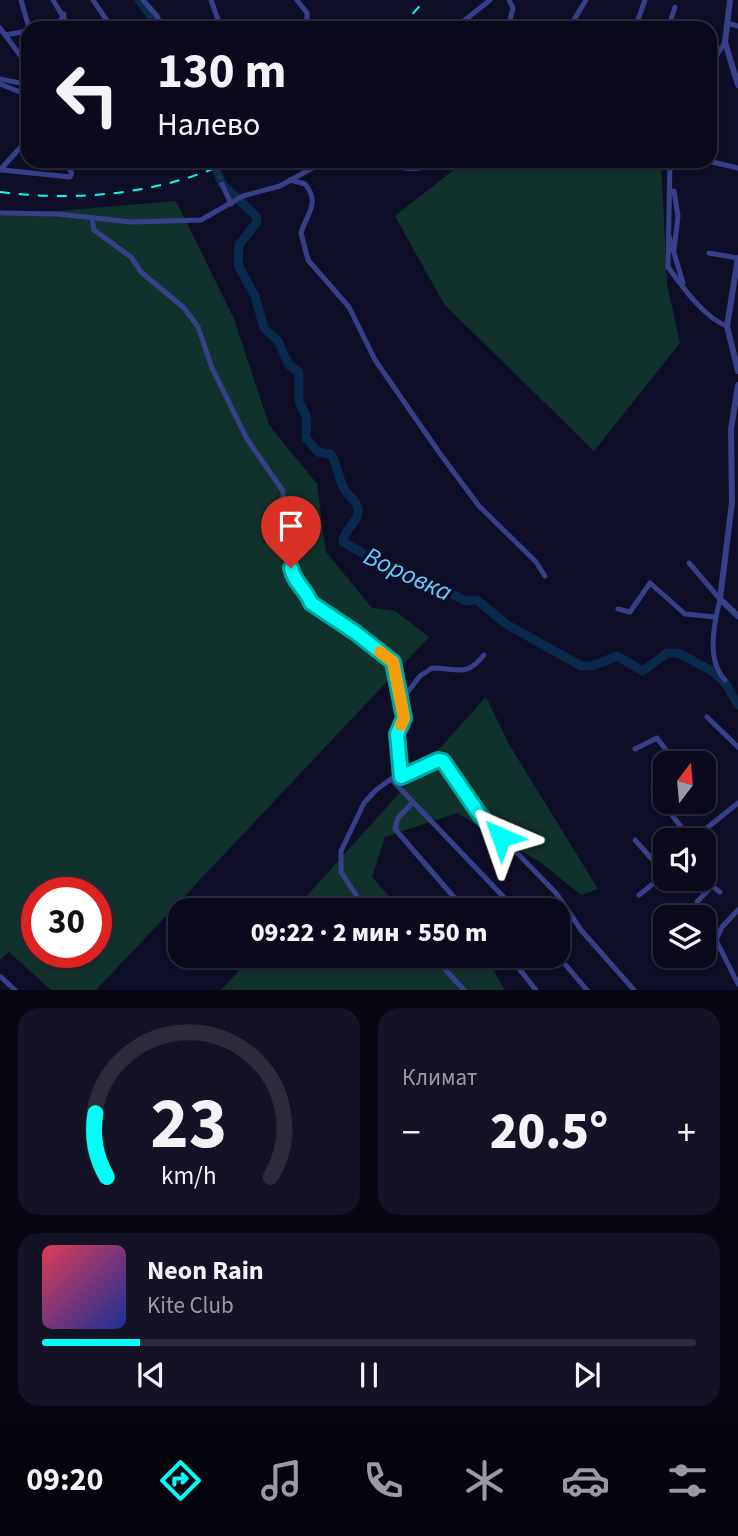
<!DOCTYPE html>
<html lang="ru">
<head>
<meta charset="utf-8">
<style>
	body { margin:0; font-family:"Source Sans 3",sans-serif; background:#141326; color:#f1f3f6; height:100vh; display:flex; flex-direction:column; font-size:26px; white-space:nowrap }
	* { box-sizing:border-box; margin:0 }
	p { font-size:23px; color:#9a9aa4 }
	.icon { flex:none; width:38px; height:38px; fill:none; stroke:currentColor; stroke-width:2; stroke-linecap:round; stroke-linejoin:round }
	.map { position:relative; height:990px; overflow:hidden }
	.details { display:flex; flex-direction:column; gap:18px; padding:18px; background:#060610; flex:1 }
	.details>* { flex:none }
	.banner { position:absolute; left:21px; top:21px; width:696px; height:147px; border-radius:21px; box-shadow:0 2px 5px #0004,0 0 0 2px #2b2b3b; background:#0b0a1d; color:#f1f3f6; overflow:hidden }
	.needle { width:46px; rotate:16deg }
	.buttons { position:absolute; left:653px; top:751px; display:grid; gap:14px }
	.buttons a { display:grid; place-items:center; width:63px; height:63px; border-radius:14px; background:#0b0a1d; box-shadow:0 2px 5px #0004,0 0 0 2px #2b2b3b; font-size:35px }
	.speed { position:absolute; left:21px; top:877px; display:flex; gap:14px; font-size:35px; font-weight:700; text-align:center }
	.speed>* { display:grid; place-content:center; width:91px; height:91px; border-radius:50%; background:#0b0a1d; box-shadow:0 2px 5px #0004,0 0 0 2px #2b2b3b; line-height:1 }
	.speed .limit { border:10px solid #d22; background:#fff; color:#111 }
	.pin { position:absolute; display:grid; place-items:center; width:60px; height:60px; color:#fff; margin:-72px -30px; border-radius:50% 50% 50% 0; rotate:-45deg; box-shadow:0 0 7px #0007 }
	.pin .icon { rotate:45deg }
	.me { position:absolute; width:77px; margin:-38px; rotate:317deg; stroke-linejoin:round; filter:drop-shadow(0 0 5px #0008) }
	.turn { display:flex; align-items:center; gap:24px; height:147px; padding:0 21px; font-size:32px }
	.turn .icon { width:91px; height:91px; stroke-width:2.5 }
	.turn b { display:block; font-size:49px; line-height:60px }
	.big { font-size:52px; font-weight:800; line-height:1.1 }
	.details .widget { flex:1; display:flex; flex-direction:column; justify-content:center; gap:10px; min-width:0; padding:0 24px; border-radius:21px; background:#141326 }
	.details .dial { align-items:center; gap:0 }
	.dial svg { height:182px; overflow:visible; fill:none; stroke:#2b2b3b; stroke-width:7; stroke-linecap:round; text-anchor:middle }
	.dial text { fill:#f1f3f6; stroke:none }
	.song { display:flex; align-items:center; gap:21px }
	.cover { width:84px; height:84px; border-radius:10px; background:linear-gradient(135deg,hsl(350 70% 55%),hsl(230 70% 35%)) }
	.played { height:7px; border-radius:4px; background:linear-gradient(90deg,#00fff6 15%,#2b2b3b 15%) }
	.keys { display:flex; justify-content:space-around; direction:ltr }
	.heat { display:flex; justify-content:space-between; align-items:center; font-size:38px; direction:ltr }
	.details .tiles { flex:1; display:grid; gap:18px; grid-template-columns:1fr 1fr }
	.widget:last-child { grid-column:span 2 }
	.trip { position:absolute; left:168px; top:898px; width:402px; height:70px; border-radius:21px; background:#0b0a1d; box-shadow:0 2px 5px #0004,0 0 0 2px #2b2b3b; font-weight:800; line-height:70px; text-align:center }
	.tab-bar { display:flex; height:112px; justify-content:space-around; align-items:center; background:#04040c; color:#9a9aa4 }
	.tab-bar .icon { width:49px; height:49px }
	.tab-bar .selected { color:#00fff6 }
	.tab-bar b { font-size:32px; color:#f1f3f6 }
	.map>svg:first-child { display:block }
</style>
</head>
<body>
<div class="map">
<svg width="738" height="990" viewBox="0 0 738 990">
	<rect width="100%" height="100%" fill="#0f0e27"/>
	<g fill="#11322c" fill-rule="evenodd">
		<path d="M 465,161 L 661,161 L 667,284 L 680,343 L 594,451 L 444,304 L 395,216 Z"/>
		<path d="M 176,201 L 234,319 L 269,425 L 317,484 L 326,552 L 372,608 L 395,611 L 429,637 L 96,990 L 51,990 L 9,952 L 0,960 L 0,216 ZM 37,892 L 96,892 L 96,952 L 37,952 Z"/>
		<path d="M 486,697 L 510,746 L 598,889 L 581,895 L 540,862 L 457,813 L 385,837 L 372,877 L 401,910 L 294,910 Z"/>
		<path d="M 253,956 L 441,956 L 444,959 L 450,956 L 485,956 L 505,990 L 221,990 Z"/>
	</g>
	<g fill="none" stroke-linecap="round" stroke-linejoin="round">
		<g stroke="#0a2a4b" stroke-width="9">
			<path d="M 139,0 L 152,17 L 156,28"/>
			<path d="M 217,171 L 222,184 L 256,216 L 257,222 L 239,245 L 238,265 L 255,296 L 264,328 L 278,341 L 289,365 L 299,372 L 299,401 L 307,418 L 306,438 L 318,452 L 331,454 C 338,465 337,477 345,490 C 349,497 360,503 358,513 C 356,525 344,529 343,542 L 402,576 L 430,582 L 465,601 L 477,600 L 506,624 L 581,666 L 592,666 L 617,656 L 643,671 L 667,653 L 678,653 L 714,672 L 726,684 L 738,705"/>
		</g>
		<path stroke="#2d2c47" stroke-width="5" stroke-dasharray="5 2.5" stroke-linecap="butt" d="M 213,161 L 222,184"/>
		<g stroke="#373f89" stroke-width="5">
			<path d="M 21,0 L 29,28"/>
			<path d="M 53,0 L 70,28"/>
			<path d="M 93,0 L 112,28"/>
			<path d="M 143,0 L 157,16 L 162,28"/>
			<path d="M 211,0 L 221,28"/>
			<path d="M 297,0 L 307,13 L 307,25 L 304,28"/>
			<path d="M 727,23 L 738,26"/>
			<path d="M 0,28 L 28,66"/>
			<path d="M 56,28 L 64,14"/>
			<path d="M 455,28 L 490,0"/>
			<path d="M 508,28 L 513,8 L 509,0"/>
			<path d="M 569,28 L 586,0"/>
			<path d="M 635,28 L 645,0"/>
			<path d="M 668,28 L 675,7"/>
			<path d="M 5,35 L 28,31"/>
			<path d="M 710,78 L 717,55 L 725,42"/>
			<path d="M 0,79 L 20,83"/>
			<path d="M 0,84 L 28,95"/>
			<path d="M 385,161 C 407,173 423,169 446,161"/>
			<path d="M 670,161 L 668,267 C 682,286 704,318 727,326"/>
			<path d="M 708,161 L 738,168"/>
			<path d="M 0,170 L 28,139"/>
			<path d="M 3,170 L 70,177 L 72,173 L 63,161"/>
			<path d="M 290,180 L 305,184 C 321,203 306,215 301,233 L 308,260 L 349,307 L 375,360 L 441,455 L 479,506 L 536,562 L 545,576"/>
			<path d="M 222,184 L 231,204"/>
			<path d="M 674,191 L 678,216 L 674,250"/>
			<path d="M 0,213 L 58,214 L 131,222 L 201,220 L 243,196 L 280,186 L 325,161"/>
			<path d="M 92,219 L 94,230 L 131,257 L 141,272 L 184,308 L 198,327 L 212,368 L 247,439 L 283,491 L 283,548 L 290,559 L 293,578 L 307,590 L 311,603 L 356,633 L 392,662 L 404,718 L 397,734 L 401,777"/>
			<path d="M 669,236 L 683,283"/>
			<path d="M 709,253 L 738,258"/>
			<path d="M 689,563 L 720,599 C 714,624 706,660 725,680"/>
			<path d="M 618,609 L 630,612 L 650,583 L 685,614 L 715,617"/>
			<path d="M 400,702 L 420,676 L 432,668 C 458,668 466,678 484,655"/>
			<path d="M 707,717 L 738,747"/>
			<path d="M 635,749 L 657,738 L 676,763"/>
			<path d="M 391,779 L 516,910"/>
			<path d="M 665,779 L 653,790 L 691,840"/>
			<path d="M 413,802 L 398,818 L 395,829 L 465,910"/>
			<path d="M 635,840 L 659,867 L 665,862"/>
			<path d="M 692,840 L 738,803"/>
			<path d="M 639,895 L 658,880 L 659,867"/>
			<path d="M 697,902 L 712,886 L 720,892"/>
			<path d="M 366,910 L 341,872 L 341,851 L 364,803 L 376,790 L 391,779 L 414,773 L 438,760 L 443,761 L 480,815 L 556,893 L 581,930 L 634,990"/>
			<path d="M 738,910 L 722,927 L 716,940 L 738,984"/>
			<path d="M 433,956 L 464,990"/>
			<path d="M 509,956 L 536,990"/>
			<path d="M 558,956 L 587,990"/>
			<path d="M 1,977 L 15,990"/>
		</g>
		<g stroke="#373f89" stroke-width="6">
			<path d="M 730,0 L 725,42 L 738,85"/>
			<path d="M 738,258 L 727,326 L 738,371"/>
			<path d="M 738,385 L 731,429 L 732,502 L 720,599 L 738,616"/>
		</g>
		<g stroke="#00fff6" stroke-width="2" stroke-dasharray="10 9" stroke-linecap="butt">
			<path d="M 400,28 L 425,0"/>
			<path d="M 0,192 C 78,202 160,194 232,161"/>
		</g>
	</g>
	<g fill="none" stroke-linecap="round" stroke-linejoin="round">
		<g stroke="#00a6a0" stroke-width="18">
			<path id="route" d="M 291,568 C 294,583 306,589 311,603 L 356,633 L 393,662 L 404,718 L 397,734 L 401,777 L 438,760 L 443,761 L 480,815 L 501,837"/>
		</g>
		<use href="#route" stroke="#00fff6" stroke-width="12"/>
		<path stroke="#f59e0b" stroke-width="12" d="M 380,652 L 393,662 L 404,718 L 401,725"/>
	</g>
	<g text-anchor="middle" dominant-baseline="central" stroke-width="7" stroke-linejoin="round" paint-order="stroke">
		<g font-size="26" font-style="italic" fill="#62ccff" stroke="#0f0e27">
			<text transform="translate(408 574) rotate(25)">Воровка</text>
		</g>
	</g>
</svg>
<div class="buttons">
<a><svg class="needle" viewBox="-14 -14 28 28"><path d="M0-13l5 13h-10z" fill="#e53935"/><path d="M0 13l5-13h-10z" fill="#9a9aa4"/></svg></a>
<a><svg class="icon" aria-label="sound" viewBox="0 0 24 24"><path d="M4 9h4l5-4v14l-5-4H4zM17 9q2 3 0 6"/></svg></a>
<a><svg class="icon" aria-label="layers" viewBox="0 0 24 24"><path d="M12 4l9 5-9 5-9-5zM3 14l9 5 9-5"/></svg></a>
</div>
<div class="speed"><div class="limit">30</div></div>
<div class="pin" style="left:291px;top:568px;background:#d93025"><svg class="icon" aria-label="arrive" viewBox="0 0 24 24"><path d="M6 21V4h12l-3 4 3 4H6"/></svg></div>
<svg class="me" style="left:501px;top:837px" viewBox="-20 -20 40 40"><path d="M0-17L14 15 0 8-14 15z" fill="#00fff6" stroke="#fff" stroke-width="4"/></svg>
<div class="trip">09:22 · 2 мин · 550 m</div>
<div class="banner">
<div class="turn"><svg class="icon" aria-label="left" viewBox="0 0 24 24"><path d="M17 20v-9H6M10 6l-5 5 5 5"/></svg><div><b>130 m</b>Налево</div></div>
</div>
</div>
<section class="details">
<div class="tiles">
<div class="widget dial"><svg viewBox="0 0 100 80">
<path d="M14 69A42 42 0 1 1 86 69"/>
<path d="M14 69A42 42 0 0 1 9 41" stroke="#00fff6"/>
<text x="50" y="56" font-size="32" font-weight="700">23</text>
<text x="50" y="72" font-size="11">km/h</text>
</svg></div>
<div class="widget"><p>Климат</p>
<div class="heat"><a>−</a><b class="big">20.5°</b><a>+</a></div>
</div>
<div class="widget">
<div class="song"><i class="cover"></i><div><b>Neon Rain</b><p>Kite Club</p></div></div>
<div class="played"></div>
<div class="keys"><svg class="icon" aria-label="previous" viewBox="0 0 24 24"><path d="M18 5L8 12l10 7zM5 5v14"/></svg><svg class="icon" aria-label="pause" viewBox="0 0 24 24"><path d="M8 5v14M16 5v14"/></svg><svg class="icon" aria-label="next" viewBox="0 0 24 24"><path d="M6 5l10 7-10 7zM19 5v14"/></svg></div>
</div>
</div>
</section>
<nav class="tab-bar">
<b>09:20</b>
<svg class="icon selected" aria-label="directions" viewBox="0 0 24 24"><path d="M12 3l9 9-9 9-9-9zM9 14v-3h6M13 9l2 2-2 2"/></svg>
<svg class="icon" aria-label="music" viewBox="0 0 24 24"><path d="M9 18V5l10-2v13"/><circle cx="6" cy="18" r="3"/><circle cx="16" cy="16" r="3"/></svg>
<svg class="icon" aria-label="phone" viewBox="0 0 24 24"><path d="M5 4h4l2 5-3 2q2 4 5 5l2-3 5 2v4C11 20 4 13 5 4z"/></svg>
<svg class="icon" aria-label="climate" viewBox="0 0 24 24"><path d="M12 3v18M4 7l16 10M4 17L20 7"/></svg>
<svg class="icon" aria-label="car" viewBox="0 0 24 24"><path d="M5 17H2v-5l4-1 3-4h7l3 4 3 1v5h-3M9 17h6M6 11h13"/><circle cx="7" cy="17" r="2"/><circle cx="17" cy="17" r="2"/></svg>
<svg class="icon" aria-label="filters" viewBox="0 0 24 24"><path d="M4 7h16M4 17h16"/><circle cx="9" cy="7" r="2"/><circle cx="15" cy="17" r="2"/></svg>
</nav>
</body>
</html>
